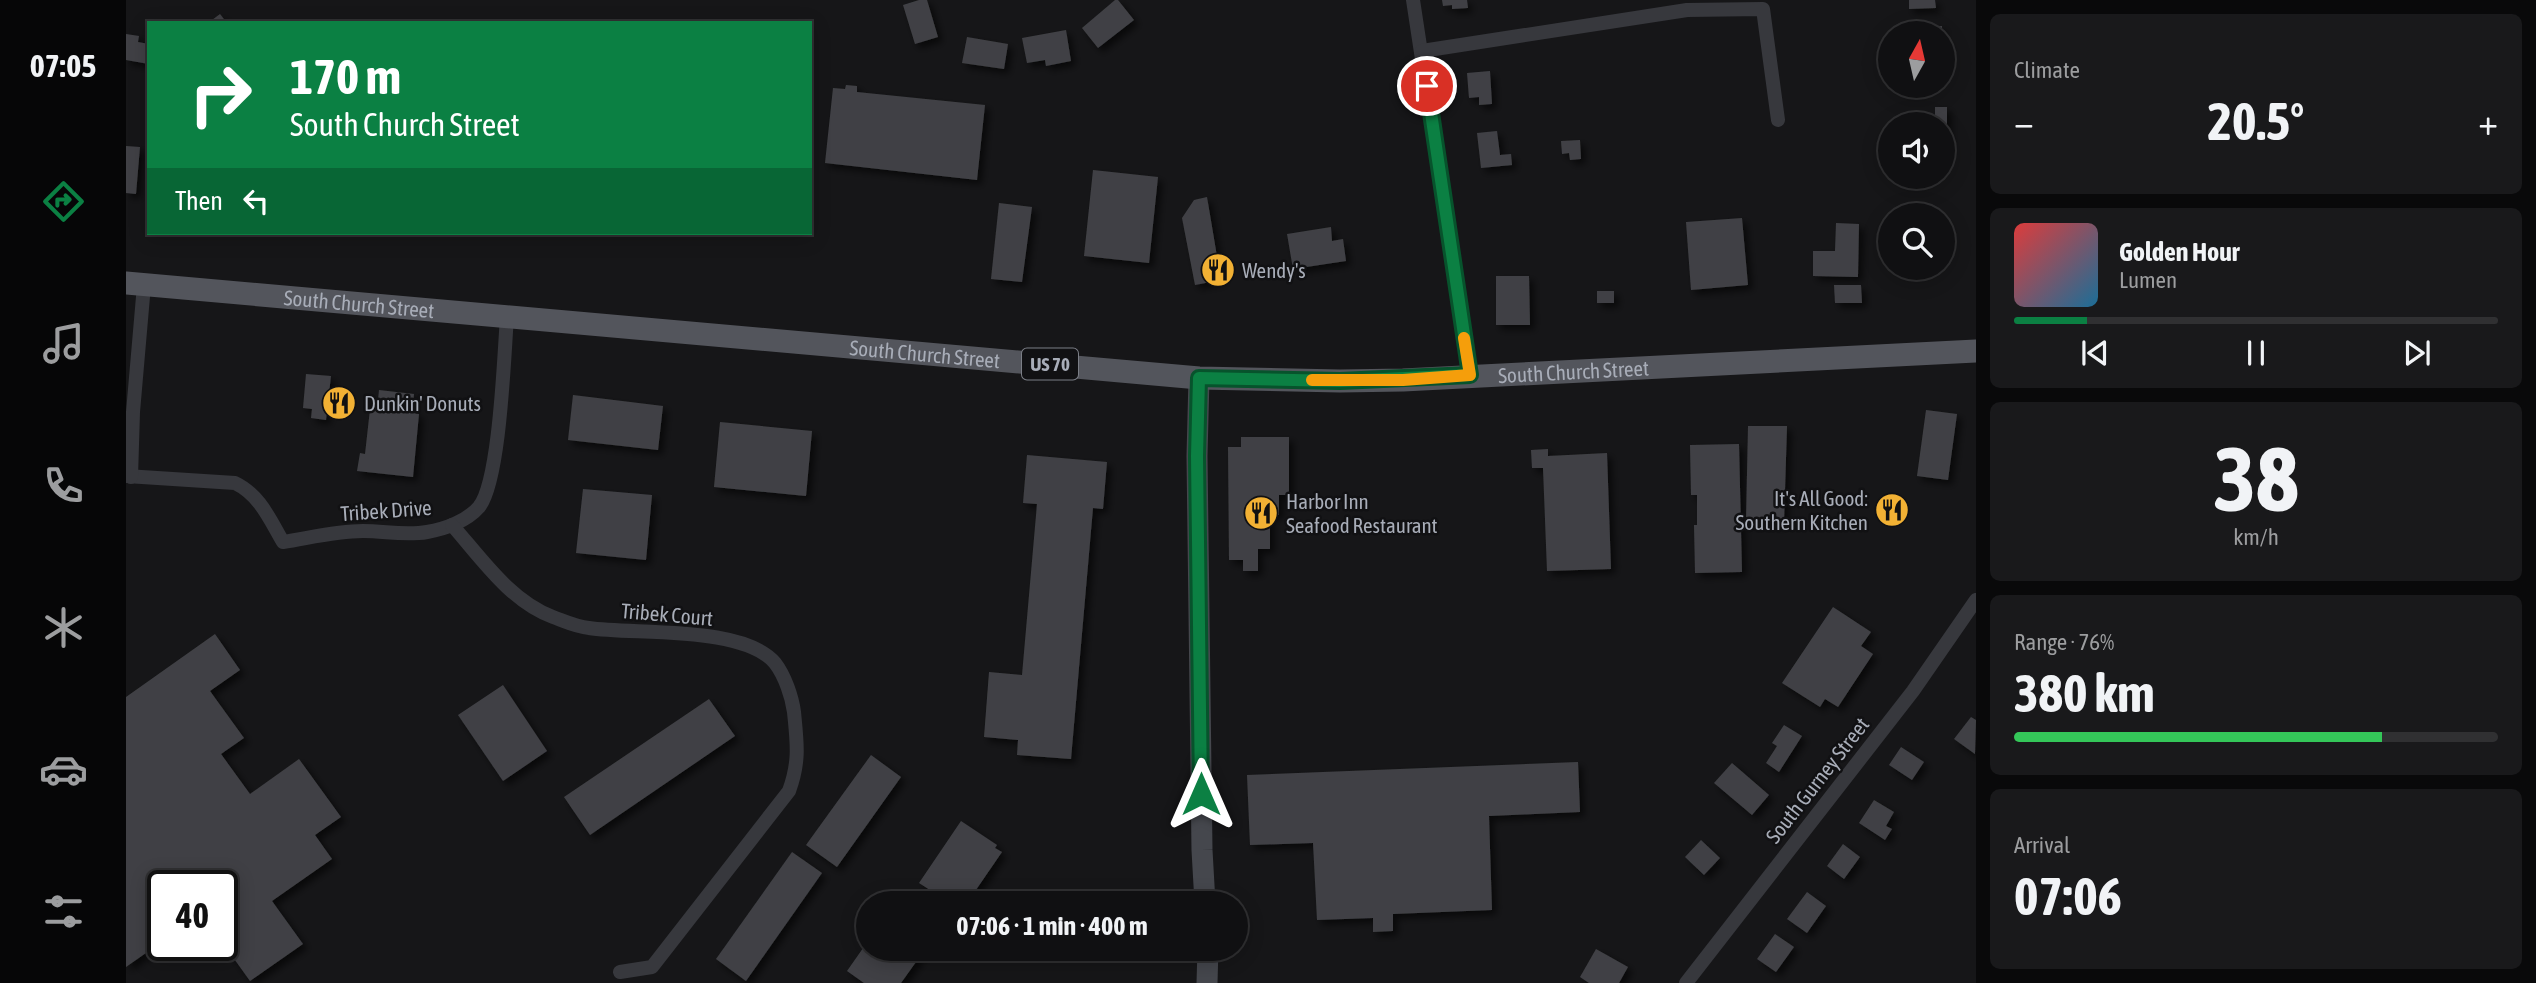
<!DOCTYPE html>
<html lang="en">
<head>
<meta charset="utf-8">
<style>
	body { margin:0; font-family:"Asap Condensed",sans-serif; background:#19191b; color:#f1f3f6; height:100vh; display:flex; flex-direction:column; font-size:26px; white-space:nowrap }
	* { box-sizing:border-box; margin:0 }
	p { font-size:23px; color:#9c9d9f }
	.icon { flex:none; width:38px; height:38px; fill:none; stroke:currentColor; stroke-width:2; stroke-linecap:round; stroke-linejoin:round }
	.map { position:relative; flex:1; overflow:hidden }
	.side { display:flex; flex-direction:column; gap:14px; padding:14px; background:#09090a; width:560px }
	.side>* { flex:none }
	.top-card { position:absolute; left:21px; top:21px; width:665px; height:214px; border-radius:0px; box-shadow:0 4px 18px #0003,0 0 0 2px #303032; background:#0b8043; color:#fff; overflow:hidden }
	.needle { width:46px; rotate:8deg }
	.fabs { position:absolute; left:1752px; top:21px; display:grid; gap:14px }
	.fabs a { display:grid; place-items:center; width:77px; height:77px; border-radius:50%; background:#101012; box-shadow:0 4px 18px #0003,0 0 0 2px #303032; font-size:35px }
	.speed { position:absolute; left:21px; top:870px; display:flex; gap:14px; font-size:35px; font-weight:700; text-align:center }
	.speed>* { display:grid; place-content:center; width:91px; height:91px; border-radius:50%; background:#101012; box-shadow:0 4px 18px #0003,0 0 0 2px #303032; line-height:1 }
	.speed .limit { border:4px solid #111; border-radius:10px; background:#fff; color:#111 }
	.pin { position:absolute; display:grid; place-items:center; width:60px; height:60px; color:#fff; margin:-30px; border:4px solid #fff; border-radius:50%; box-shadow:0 2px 7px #0007 }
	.me { position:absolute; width:77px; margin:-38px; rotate:0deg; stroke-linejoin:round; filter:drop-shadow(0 0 5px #0008) }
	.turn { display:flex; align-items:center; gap:24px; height:147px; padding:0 28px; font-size:32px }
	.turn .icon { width:91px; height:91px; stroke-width:2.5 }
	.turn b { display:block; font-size:49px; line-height:60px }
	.then { display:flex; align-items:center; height:66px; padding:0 28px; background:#0003; gap:14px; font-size:26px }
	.big { font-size:52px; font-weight:700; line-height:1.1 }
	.side .tile { flex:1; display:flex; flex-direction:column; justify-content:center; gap:10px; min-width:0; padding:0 24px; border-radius:10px; background:#19191b }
	.side .dial { align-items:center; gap:0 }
	.dial b { font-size:91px; line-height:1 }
	.song { display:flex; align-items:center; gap:21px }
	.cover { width:84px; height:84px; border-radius:10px; background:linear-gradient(135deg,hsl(0 70% 55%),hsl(200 70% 35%)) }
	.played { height:7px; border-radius:4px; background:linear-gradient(90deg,#0b8043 15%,#303032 15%) }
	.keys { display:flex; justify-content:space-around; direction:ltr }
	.heat { display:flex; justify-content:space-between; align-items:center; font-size:38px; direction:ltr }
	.charge { height:10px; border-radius:5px; background:linear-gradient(90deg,#34c759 76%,#303032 0) }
	.trip { position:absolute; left:730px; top:891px; width:392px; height:70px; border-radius:35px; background:#101012; box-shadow:0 4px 18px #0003,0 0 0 2px #303032; font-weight:700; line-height:70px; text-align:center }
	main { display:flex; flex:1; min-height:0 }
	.tabs { display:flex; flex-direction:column; width:126px; justify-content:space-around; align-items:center; background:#060607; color:#9c9d9f }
	.tabs .icon { width:49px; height:49px }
	.tabs .on { color:#0b8043 }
	.tabs b { font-size:32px; color:#f1f3f6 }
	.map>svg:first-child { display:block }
</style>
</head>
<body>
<main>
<nav class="tabs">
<b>07:05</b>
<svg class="icon on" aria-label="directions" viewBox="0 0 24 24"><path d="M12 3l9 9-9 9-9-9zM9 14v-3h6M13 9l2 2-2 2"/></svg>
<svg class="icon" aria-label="music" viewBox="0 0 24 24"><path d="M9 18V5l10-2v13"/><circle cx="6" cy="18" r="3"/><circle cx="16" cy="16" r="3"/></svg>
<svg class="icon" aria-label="phone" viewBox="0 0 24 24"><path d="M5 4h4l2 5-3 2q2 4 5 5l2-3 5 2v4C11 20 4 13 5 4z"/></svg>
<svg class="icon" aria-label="climate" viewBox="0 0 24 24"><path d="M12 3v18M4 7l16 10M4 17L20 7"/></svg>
<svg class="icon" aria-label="car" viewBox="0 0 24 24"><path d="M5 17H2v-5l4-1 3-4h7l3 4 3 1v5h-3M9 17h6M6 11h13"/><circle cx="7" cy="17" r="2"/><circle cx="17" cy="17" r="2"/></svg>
<svg class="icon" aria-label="filters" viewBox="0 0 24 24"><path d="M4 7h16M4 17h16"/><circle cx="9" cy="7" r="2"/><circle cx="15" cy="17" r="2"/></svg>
</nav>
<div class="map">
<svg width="1850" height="983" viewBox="0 0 1850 983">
	<defs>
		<filter id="shadow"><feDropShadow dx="4.5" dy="4.5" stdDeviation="3.5" flood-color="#0009"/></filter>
	</defs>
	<rect width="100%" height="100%" fill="#161618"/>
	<g fill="#404145" filter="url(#shadow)">
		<path d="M 793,0 L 801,0 L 812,37 L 789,44 L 777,5 Z"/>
		<path d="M 989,0 L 992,0 L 1008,20 L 972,48 L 956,28 Z"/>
		<path d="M 1316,0 L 1341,0 L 1342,8 L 1326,9 L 1326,5 L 1317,6 Z"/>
		<path d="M 1783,0 L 1809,0 L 1810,8 L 1783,9 Z"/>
		<path d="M 94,14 L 101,23 L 82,23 Z"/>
		<path d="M 1816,26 L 1816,33 L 1786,33 L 1786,27 Z"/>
		<path d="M 940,30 L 945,61 L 920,66 L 919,60 L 901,63 L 896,38 Z"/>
		<path d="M 0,34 L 13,36 L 12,42 L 23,44 L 23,64 L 0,60 Z"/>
		<path d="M 841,37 L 882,44 L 878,69 L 836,63 Z"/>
		<path d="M 1364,71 L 1366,104 L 1353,105 L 1353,97 L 1343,98 L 1341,73 Z"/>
		<path d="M 720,85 L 731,86 L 731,92 L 859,105 L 851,180 L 699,163 L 707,88 L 719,89 Z"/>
		<path d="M 1809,107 L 1821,107 L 1821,154 L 1816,154 L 1816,124 L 1793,124 L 1793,117 L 1809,117 Z"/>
		<path d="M 1371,131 L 1374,155 L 1385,154 L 1386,165 L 1355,168 L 1351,133 Z"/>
		<path d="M 1454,140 L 1455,159 L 1444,160 L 1443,153 L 1436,154 L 1435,141 Z"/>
		<path d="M 0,146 L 14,147 L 10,194 L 0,193 Z"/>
		<path d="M 967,170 L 1032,177 L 1023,263 L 958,256 Z"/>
		<path d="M 1081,197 L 1095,280 L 1069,285 L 1056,218 L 1068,200 Z"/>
		<path d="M 873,203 L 906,207 L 896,282 L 865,279 Z"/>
		<path d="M 1616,218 L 1622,285 L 1565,290 L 1560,222 Z"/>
		<path d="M 1710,223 L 1733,224 L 1732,277 L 1687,276 L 1687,251 L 1709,251 Z"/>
		<path d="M 1205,227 L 1206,241 L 1217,239 L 1220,261 L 1167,269 L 1161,234 Z"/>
		<path d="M 1370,276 L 1403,276 L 1404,325 L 1370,325 Z"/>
		<path d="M 1708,285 L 1735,285 L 1736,303 L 1709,303 Z"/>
		<rect x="1471" y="291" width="17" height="12"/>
		<path d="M 180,374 L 205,376 L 200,420 L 185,418 L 186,409 L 177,408 Z"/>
		<path d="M 253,390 L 288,394 L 286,413 L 293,414 L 287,477 L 231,471 L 234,453 L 239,454 L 244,409 L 251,410 Z"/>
		<path d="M 447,395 L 537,406 L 532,450 L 442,440 Z"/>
		<path d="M 1800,410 L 1831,414 L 1822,480 L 1791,476 Z"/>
		<path d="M 594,422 L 686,431 L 680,496 L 588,487 Z"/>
		<path d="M 1622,426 L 1661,426 L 1658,523 L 1620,522 Z"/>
		<path d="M 1115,437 L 1163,437 L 1163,495 L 1153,495 L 1153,515 L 1144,515 L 1144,549 L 1132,549 L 1132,571 L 1117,571 L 1117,560 L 1103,560 L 1102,447 L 1115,447 Z"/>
		<path d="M 1613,444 L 1616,572 L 1569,573 L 1568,525 L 1571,525 L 1571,495 L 1565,495 L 1564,445 Z"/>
		<path d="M 1422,449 L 1422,456 L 1481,453 L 1485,569 L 1421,571 L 1417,468 L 1406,468 L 1405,450 Z"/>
		<path d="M 901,455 L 981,462 L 977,509 L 967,508 L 945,759 L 891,755 L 892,740 L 858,737 L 863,672 L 896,675 L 911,504 L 897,503 Z"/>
		<path d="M 457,489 L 526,495 L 520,560 L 450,553 Z"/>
		<path d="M 1707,607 L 1745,632 L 1735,646 L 1747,654 L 1712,707 L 1699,699 L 1694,707 L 1656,683 Z"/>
		<path d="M 89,634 L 114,670 L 84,691 L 118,738 L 95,754 L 124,794 L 173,759 L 215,817 L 189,835 L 206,859 L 146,901 L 177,944 L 124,981 L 96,942 L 96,886 L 37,886 L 37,941 L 0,967 L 0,697 Z"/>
		<path d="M 377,685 L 421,751 L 377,781 L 332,715 Z"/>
		<path d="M 583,699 L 609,736 L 464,835 L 438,797 Z"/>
		<path d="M 1845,717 L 1850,720 L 1849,754 L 1828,739 Z"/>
		<path d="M 1658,725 L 1676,736 L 1653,772 L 1640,763 L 1651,746 L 1646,743 Z"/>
		<path d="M 1775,747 L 1798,762 L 1786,780 L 1763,765 Z"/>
		<path d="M 745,755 L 775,777 L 711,867 L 680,845 Z"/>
		<path d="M 1452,762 L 1454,812 L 1363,816 L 1366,910 L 1267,914 L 1267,931 L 1247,932 L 1247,918 L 1191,920 L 1187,843 L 1124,845 L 1121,775 Z"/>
		<path d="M 1606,763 L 1643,795 L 1626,815 L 1588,783 Z"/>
		<path d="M 1748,800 L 1768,812 L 1760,826 L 1766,829 L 1759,840 L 1733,823 Z"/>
		<path d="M 835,821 L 871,845 L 869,848 L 876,852 L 841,903 L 824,903 L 793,883 Z"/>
		<path d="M 1575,840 L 1594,858 L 1578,875 L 1559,857 Z"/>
		<path d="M 1717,844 L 1734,857 L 1718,879 L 1701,866 Z"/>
		<path d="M 666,852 L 696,873 L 620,981 L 590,959 Z"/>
		<path d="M 1681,892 L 1700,906 L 1681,933 L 1661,919 Z"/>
		<path d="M 1649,934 L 1668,947 L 1650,972 L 1631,959 Z"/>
		<path d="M 742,941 L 742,948 L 800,948 L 775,983 L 738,983 L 721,971 Z"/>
		<path d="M 1470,949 L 1502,967 L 1493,983 L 1463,983 L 1454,977 Z"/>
	</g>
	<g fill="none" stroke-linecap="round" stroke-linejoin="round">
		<g stroke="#37383d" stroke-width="14">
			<path d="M 1287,0 L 1344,375"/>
			<path d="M 1296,51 L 1561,10 L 1637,9 L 1652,120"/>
			<path d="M 0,476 L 109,483 C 134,495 144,520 157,542 C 183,538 210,531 237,531 C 259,531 279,536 301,532 C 319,529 341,521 353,507 C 374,481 378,355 381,317"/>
			<path d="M 5,477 L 7,412 L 18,285"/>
			<path d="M 326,525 C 355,558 385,602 427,617 C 438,621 451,627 463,628 C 509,635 617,625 649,663 C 659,676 666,697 668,712 C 671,743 674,761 663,791 L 526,967 L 494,972"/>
			<path d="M 1560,983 L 1787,691 L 1850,600"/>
		</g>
		<g stroke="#45474d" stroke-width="21">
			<path d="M 1073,378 L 1071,456 L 1076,850 L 1079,903"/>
			<path d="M 1081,983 L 1082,948"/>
		</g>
		<path stroke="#53555c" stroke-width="23" id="s1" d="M 0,283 L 1073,378 L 1214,381 L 1277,380 L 1850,351"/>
	</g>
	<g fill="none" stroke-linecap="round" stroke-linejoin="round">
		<g stroke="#07532c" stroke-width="18">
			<path id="route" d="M 1075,794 L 1071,456 L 1073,378 L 1214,381 L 1344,375 L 1301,86"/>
		</g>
		<use href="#route" stroke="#0b8043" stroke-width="12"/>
		<path stroke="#f59e0b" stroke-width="12" d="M 1186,380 L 1277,380 L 1344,375 L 1338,338"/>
	</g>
	<defs>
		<g id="restaurant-disc" transform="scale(1.75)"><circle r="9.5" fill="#f2b134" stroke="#111113"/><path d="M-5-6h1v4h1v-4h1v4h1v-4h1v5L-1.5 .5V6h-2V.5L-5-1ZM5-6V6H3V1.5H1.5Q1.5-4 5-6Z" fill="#111"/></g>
	</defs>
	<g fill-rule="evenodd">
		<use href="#restaurant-disc" x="1092" y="270"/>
		<use href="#restaurant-disc" x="213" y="403"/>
		<use href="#restaurant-disc" x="1766" y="510"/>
		<use href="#restaurant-disc" x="1135" y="513"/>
	</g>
	<g text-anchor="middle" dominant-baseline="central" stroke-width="5" stroke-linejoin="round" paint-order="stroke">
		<rect fill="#111113" stroke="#7b7e86" stroke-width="2" x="896" y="348.5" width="56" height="31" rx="5"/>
		<g font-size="19" font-weight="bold" fill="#a8adb8">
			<text x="924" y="364">US 70</text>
		</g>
		<g font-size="21" fill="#a8adb8" stroke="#111113" text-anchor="start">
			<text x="1116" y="270">Wendy's</text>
			<text x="238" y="403">Dunkin' Donuts</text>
			<text x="1742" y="498" text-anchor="end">It's All Good:<tspan x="1742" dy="24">Southern Kitchen</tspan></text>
			<text x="1160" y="501">Harbor Inn<tspan x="1160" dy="24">Seafood Restaurant</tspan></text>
		</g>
		<g font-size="21" fill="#a8adb8" stroke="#111113">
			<text stroke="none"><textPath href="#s1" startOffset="234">South Church Street</textPath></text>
			<text stroke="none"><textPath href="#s1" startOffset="802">South Church Street</textPath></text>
			<text stroke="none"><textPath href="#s1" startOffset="1452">South Church Street</textPath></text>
			<text transform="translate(260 510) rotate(-4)">Tribek Drive</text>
			<text transform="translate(541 614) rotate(5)">Tribek Court</text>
			<text transform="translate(1691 780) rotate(-52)">South Gurney Street</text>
		</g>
	</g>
</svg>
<div class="fabs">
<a><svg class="needle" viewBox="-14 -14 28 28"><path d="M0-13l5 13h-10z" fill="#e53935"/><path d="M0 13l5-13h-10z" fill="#9c9d9f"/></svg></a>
<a><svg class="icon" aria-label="sound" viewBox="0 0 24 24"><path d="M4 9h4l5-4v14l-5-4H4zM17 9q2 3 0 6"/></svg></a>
<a><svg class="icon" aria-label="search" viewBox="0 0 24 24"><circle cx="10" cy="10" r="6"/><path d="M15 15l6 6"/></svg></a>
</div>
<div class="speed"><div class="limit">40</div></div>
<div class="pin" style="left:1301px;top:86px;background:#d93025"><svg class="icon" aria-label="arrive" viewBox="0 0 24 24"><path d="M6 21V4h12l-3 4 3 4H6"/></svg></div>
<svg class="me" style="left:1075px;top:794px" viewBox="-20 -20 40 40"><path d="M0-17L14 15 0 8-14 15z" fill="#0b8043" stroke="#fff" stroke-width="4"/></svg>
<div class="trip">07:06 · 1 min · 400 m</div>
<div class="top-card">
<div class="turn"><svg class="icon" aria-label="right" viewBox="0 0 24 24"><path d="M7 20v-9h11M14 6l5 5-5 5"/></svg><div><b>170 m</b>South Church Street</div></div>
<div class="then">Then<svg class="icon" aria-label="left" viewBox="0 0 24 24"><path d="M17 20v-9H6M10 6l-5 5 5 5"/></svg></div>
</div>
</div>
<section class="side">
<div class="tile"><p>Climate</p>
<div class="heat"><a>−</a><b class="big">20.5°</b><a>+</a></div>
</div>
<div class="tile">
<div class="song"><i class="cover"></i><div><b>Golden Hour</b><p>Lumen</p></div></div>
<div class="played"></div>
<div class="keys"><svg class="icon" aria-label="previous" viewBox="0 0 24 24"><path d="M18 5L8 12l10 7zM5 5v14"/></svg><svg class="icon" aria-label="pause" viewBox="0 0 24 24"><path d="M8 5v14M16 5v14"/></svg><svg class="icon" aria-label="next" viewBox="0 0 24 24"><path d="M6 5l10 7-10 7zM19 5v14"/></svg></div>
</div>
<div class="tile dial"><b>38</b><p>km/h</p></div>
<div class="tile"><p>Range · 76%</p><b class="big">380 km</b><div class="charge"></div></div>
<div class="tile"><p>Arrival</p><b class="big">07:06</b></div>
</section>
</main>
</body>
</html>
